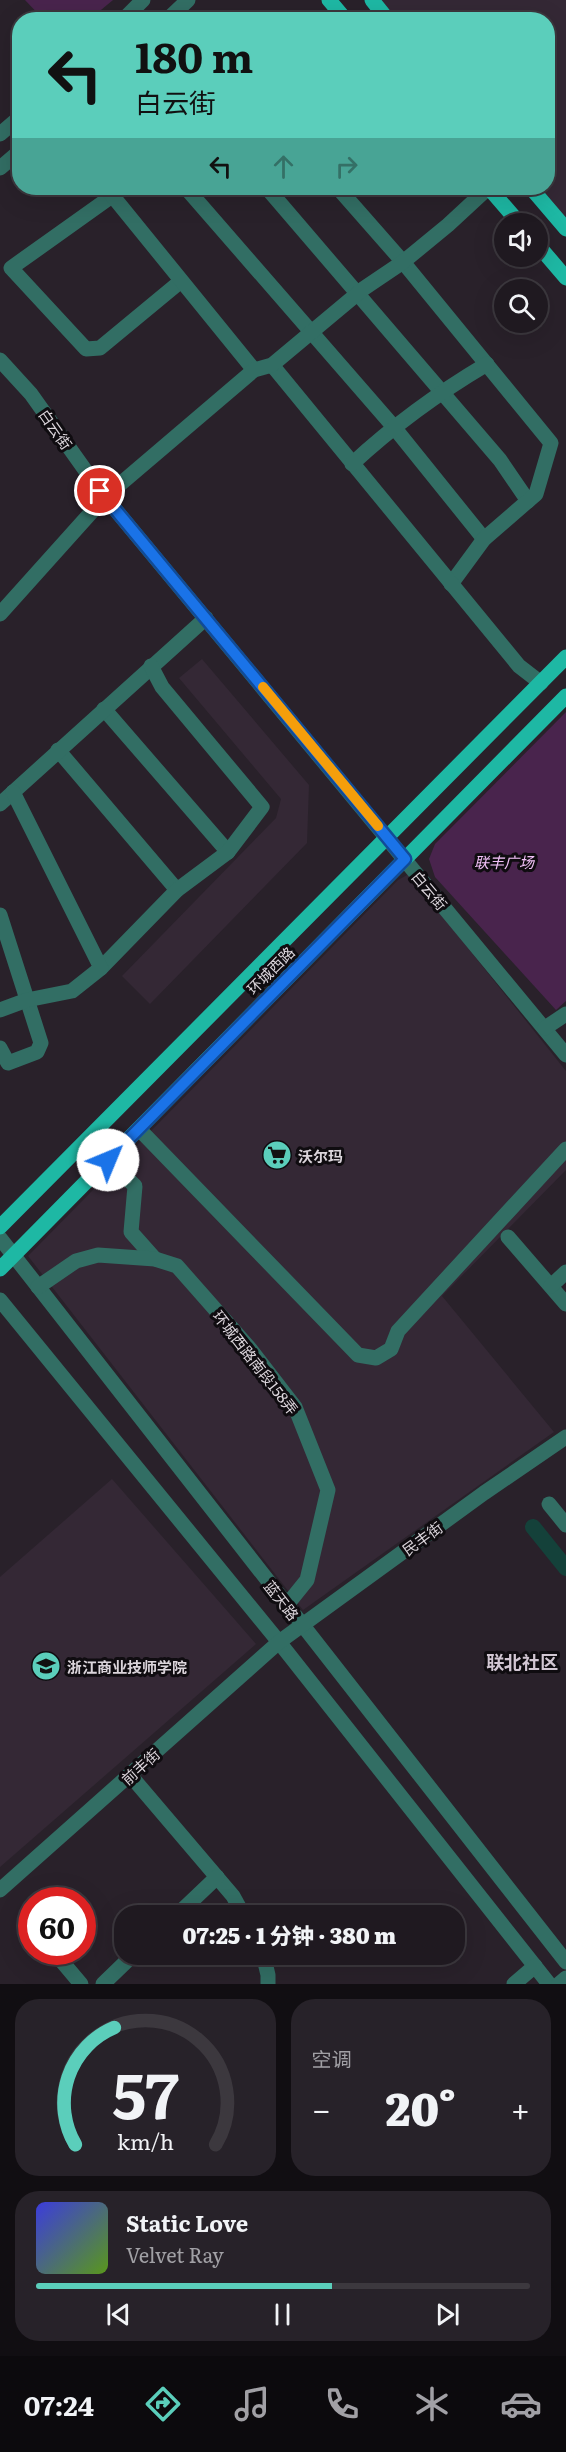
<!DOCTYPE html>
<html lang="zh">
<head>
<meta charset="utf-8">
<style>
	body { margin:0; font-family:Literata,"Noto Sans SC",serif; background:#272229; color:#f1f3f6; height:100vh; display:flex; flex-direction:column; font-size:22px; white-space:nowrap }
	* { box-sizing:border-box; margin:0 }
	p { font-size:20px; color:#a1a0a5 }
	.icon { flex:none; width:33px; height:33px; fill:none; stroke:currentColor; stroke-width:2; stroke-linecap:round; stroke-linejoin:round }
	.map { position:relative; height:1984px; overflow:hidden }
	.sheet { display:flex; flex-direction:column; gap:15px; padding:15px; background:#110e12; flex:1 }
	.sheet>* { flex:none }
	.hud { position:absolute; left:12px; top:12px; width:543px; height:183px; border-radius:24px; box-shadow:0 6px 24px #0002,0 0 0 2px #3c383e; background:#5bcebb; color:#111; overflow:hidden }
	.buttons { position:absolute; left:494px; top:213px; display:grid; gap:12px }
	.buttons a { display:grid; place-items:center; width:54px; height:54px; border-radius:50%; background:#1f1920; box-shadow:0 6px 24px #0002,0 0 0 2px #3c383e; font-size:30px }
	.speed { position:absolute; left:18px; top:1887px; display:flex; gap:12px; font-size:30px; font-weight:700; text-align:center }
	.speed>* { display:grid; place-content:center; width:78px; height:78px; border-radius:50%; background:#1f1920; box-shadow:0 6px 24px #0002,0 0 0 2px #3c383e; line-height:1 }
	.speed .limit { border:9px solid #d22; background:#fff; color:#111 }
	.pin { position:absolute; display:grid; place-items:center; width:51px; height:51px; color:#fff; margin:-26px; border:3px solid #fff; border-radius:50%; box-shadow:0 2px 6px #0007 }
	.me { position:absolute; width:66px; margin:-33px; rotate:45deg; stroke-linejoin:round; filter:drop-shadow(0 0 4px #0008) }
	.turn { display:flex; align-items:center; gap:21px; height:126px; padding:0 24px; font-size:27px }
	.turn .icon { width:78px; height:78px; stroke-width:2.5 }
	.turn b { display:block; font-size:42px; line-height:51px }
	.lanes { display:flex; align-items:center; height:57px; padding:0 24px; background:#0003; justify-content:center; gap:30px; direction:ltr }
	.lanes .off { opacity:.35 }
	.big { font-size:45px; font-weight:800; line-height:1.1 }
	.sheet .widget { flex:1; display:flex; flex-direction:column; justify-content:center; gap:9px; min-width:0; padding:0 21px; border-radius:24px; background:#272229 }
	.sheet .dial { align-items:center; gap:0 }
	.dial svg { height:156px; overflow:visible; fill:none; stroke:#3c383e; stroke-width:7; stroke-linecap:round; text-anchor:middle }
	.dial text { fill:#f1f3f6; stroke:none }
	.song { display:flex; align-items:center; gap:18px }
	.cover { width:72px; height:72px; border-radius:9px; background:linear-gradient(135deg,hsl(240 70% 55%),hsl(90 70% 35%)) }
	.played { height:6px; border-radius:3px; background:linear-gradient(90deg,#5bcebb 60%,#3c383e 60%) }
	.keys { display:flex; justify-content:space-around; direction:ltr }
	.heat { display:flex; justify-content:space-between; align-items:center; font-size:33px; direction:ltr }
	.sheet .tiles { flex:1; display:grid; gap:15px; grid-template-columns:1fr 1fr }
	.widget:last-child { grid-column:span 2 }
	.trip { position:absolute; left:114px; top:1905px; width:351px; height:60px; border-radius:24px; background:#1f1920; box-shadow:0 6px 24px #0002,0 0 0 2px #3c383e; font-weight:800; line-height:60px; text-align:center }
	.menu { display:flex; height:96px; justify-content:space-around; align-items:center; background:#0c0a0d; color:#a1a0a5 }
	.menu .icon { width:42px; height:42px }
	.menu .current { color:#5bcebb }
	.menu b { font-size:27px; color:#f1f3f6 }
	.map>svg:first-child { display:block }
</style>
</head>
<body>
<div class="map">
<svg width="566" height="1984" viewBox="0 0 566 1984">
	<rect width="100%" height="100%" fill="#29212a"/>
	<g fill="#342835">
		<path d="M 379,0 L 566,0 L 566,221 L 537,188 L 548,188 L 548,20 L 395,19 Z"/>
		<path d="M 202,659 L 309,785 L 307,843 L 150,1004 L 122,976 L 276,818 L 281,799 L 179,678 Z"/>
		<path d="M 409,874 L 566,1071 L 566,1170 L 442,1296 L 554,1432 L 303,1610 L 28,1256 L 398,880 Z"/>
		<path d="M 112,1479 L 256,1644 L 0,1867 L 0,1577 Z"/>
	</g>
	<g fill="#49244d">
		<path d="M 25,0 L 113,0 L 90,19 L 44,20 Z"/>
		<path d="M 566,712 L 566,1001 L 556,1010 L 435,877 L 429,859 L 435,844 Z"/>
	</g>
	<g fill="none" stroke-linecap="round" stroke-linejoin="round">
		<path stroke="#14413a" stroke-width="16" d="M 533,1527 L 566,1568"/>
		<g stroke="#326e64" stroke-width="15">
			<path d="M 123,20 L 143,0"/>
			<path d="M 167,20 L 188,0"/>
			<path d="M 0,134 L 20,117"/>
			<path d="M 0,168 L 20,151"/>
			<path d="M 119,188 L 112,196 L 11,268 L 86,349 L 100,348 L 181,281"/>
			<path d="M 186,188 L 393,426 L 484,539"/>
			<path d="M 267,188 L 500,460 L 528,501"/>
			<path d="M 338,188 L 403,262 L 551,443 L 536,494 L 484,539 L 451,584"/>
			<path d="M 107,189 L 254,370"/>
			<path d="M 0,360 L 31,394 L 100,491 L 566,1055"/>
			<path d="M 272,365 L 519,666 L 541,683"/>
			<path d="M 352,464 C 394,425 438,393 487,364"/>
			<path d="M 0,614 L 105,497 L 254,370 L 272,365 L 363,289 L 403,262 L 448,225 L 488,188"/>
			<path d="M 104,709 L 228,852"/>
			<path d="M 58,750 L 177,890"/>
			<path d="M 0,804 L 206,618"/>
			<path d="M 0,915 L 41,1043 L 37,1052 L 8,1063 L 0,1048"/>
			<path d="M 101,968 L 177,890 L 228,852 L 262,807 L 162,687 L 151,666"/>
			<path d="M 0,1010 L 27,1000 L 72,991 L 101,968 L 13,792"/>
			<path d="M 545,1028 L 566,1014"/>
			<path d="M 139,1129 L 358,1355 L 376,1358 L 391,1349 L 398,1331 L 566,1149"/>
			<path d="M 108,1160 L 135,1186 L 131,1232 L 155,1259"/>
			<path d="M 508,1237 L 566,1304"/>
			<path d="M 0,1238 L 566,1962"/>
			<path d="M 551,1286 L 566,1272"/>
			<path d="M 38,1287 L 76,1261 L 98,1255 L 155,1259 L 177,1266 L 251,1350 L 295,1407 L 328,1490 L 307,1580 L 286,1606"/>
			<path d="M 0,1300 L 279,1642 L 549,1984"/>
			<path d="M 549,1504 L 566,1525"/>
			<path d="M 130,1775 L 233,1896 L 244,1916"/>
			<path d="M 0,1890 L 279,1642 L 484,1493 L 566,1437"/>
			<path d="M 176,1916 L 217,1877"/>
			<path d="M 54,1952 L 81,1984"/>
			<path d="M 263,1954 L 268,1975 L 268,1984"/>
			<path d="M 103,1984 L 134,1954"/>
			<path d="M 514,1984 L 535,1966"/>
			<path d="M 559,1984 L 566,1978"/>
		</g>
		<g stroke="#1eb8a4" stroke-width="15">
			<path d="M 329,0 L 346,20"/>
			<path d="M 372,0 L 388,20"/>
			<path d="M 489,188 L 520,224"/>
			<path d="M 531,188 L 566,229"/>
			<path d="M 537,244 L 566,278"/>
			<path d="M 0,1227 L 566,657"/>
			<path d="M 0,1269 L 566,696"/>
		</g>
	</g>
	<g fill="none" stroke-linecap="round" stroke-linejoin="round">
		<g stroke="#114b97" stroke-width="15">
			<path id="route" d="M 100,491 L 405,859 L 108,1160"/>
		</g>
		<use href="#route" stroke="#1a73e8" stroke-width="10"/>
		<path stroke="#f59e0b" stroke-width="10" d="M 263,687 L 378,826"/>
	</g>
	<defs>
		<g id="supermarket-disc" transform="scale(1.5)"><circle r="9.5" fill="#5bcebb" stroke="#0f0c10"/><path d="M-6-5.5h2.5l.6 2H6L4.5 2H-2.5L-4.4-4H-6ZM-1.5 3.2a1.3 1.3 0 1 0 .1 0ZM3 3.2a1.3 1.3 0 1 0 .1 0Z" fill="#111"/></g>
		<g id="university-disc" transform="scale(1.5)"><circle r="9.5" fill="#5bcebb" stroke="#0f0c10"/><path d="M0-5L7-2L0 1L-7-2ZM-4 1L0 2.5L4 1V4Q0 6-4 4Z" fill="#111"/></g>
	</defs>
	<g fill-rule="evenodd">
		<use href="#supermarket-disc" x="277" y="1155"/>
		<use href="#university-disc" x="46" y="1666"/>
	</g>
	<g text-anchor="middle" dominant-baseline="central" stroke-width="6" stroke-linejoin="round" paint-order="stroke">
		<g font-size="15" fill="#dbd5db" stroke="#0f0c10">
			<text transform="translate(56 429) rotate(55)">白云街</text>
			<text transform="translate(430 890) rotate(50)">白云街</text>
			<text transform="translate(270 970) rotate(-45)">环城西路</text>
			<text transform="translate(256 1362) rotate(52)">环城西路南段158弄</text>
			<text transform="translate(422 1538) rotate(-36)">民丰街</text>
			<text transform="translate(282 1600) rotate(52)">蓝天路</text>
			<text transform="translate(140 1766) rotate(-42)">前丰街</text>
		</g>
		<g font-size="15" font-style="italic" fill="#f1c0f7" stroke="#0f0c10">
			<text x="504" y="861">联丰广场</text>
		</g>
		<g font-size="15" font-weight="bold" fill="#dbd5db" stroke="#0f0c10" text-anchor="start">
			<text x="298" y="1155">沃尔玛</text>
			<text x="67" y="1666">浙江商业技师学院</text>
		</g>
		<g font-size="18" font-weight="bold" fill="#d2c7d3" stroke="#0f0c10">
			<text x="522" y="1661">联北社区</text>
		</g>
	</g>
</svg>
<div class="buttons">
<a><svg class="icon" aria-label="sound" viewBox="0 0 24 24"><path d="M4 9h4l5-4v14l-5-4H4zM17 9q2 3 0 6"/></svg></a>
<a><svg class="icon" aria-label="search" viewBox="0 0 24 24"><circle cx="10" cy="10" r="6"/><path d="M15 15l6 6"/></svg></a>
</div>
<div class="speed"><div class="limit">60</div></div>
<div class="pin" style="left:100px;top:491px;background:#d93025"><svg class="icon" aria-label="arrive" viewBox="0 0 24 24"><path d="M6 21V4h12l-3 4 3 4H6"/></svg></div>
<svg class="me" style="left:108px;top:1160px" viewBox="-20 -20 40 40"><circle r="19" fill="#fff"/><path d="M0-13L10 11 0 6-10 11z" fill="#1a73e8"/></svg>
<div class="trip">07:25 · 1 分钟 · 380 m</div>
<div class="hud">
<div class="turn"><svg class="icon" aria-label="left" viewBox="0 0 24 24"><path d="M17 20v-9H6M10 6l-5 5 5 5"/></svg><div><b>180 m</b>白云街</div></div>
<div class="lanes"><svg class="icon" aria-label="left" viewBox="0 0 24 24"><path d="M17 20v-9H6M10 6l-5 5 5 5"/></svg><svg class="icon off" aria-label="ahead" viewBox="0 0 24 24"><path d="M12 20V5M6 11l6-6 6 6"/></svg><svg class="icon off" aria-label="right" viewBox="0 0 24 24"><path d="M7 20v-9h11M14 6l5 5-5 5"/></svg></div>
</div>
</div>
<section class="sheet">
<div class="tiles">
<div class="widget dial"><svg viewBox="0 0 100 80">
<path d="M14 69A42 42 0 1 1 86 69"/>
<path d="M14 69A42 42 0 0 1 34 9" stroke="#5bcebb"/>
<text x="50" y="56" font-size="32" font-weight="700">57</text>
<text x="50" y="72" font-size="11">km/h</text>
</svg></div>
<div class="widget"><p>空调</p>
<div class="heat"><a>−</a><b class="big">20°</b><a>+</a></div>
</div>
<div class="widget">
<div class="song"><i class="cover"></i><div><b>Static Love</b><p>Velvet Ray</p></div></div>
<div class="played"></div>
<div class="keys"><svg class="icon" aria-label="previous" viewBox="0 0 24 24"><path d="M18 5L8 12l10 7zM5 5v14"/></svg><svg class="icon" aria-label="pause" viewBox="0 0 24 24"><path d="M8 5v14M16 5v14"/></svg><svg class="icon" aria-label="next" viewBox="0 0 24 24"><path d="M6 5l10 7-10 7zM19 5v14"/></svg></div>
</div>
</div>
</section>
<nav class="menu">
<b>07:24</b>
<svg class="icon current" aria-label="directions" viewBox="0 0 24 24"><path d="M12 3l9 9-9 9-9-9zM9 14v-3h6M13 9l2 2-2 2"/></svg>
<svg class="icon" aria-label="music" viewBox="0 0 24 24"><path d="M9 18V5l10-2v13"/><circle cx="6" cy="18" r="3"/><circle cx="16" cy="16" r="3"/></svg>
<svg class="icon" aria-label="phone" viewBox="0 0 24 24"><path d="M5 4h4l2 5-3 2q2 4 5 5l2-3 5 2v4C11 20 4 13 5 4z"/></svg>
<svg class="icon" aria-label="climate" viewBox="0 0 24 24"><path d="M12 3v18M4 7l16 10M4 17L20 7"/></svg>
<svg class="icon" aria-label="car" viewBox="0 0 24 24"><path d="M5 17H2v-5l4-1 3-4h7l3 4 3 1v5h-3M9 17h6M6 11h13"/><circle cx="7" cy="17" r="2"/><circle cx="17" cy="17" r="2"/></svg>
</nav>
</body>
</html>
